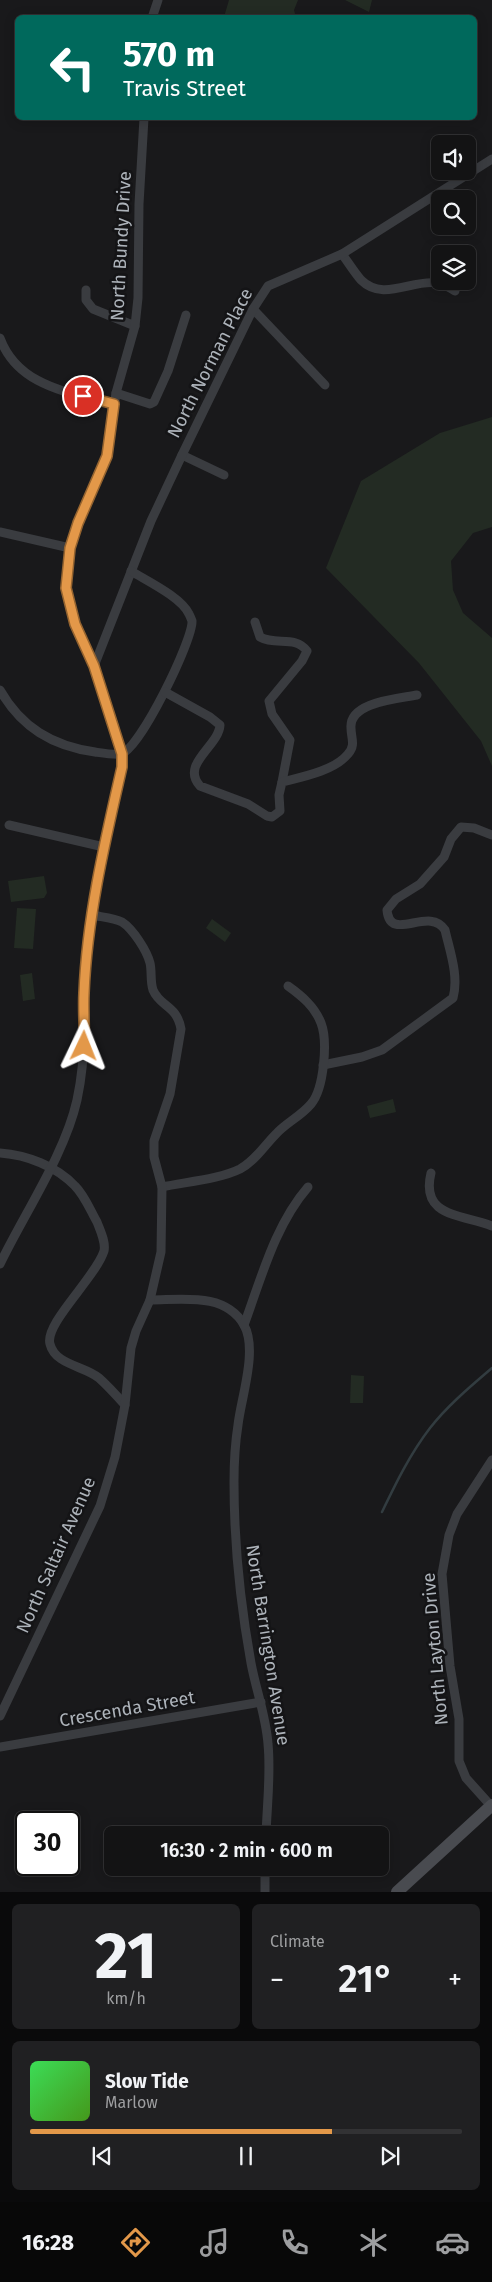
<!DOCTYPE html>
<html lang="en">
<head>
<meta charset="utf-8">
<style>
	body { margin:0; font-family:"Fira Sans",sans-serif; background:#202022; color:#f1f3f6; height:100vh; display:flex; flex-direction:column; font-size:19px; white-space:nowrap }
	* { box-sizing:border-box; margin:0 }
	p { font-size:16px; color:#9d9ea0 }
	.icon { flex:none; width:28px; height:28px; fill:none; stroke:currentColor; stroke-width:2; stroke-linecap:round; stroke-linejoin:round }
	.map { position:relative; height:1892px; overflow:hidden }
	.panel { display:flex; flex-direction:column; gap:12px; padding:12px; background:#0a0a0b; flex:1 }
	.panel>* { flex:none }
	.hud { position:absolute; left:15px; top:15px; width:462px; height:105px; border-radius:8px; box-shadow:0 2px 12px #0003,0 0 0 1px #323234; background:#00695c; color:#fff; overflow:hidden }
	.controls { position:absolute; left:431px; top:135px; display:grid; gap:10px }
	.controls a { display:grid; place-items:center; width:45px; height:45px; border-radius:8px; background:#131314; box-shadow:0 2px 12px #0003,0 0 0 1px #323234; font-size:25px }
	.speed { position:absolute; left:15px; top:1811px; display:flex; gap:10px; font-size:25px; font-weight:700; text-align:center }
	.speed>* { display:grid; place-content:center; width:65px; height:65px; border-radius:50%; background:#131314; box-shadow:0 2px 12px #0003,0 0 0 1px #323234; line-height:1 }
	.speed .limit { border:2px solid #111; border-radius:8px; background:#fff; color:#111 }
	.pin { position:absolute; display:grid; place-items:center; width:42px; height:42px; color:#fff; margin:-21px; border:2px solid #fff; border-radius:50%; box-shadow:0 1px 5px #0007 }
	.me { position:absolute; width:55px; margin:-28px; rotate:2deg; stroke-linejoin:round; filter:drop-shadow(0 0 4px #0008) }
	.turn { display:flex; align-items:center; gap:18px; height:105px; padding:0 25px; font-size:22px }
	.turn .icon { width:65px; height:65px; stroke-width:2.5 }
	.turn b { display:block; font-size:35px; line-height:42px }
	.big { font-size:38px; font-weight:600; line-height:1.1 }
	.panel .widget { flex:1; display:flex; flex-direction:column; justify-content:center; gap:8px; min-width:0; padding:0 18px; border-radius:8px; background:#202022 }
	.panel .dial { align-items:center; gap:0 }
	.dial b { font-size:65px; line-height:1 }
	.song { display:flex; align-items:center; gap:15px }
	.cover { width:60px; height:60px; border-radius:8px; background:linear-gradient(135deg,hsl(130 70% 55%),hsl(100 70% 35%)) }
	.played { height:5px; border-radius:2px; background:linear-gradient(90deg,#e39849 70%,#323234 70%) }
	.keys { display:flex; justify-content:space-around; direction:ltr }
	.heat { display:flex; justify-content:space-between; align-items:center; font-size:28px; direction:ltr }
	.panel .tiles { flex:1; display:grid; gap:12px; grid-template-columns:1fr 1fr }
	.widget:last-child { grid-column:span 2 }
	.trip { position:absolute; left:104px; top:1826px; width:285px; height:50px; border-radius:8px; background:#131314; box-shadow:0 2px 12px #0003,0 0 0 1px #323234; font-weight:600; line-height:50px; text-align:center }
	.dock { display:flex; height:80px; justify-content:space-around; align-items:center; background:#080808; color:#9d9ea0 }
	.dock .icon { width:35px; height:35px }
	.dock .selected { color:#e39849 }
	.dock b { font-size:22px; color:#f1f3f6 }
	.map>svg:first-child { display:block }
</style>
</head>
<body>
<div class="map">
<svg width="492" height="1892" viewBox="0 0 492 1892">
	<rect width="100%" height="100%" fill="#19191b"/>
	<g fill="#232b23">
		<path d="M 229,0 L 298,0 L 294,10 L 295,14 L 304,17 L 224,17 Z"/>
		<path d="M 345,0 L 372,0 L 369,12 Z"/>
		<path d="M 492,417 L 492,527 L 473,533 L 451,561 L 453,590 L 463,613 L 492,638 L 492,766 L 481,741 L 419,663 L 326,568 L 361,481 L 440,433 Z"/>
		<path d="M 44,876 L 47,893 L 44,898 L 11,902 L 8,881 Z"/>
		<path d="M 17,908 L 36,909 L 33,949 L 14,948 Z"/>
		<path d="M 212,919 L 231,933 L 225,942 L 206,928 Z"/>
		<path d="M 32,973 L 35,999 L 23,1001 L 20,975 Z"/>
		<path d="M 393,1099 L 396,1112 L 370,1118 L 367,1106 Z"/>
		<path d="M 351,1375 L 364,1376 L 363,1403 L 350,1403 Z"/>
	</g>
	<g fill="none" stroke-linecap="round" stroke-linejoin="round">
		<path stroke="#323c40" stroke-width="2.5" d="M 382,1512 C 396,1483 410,1454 430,1428 C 448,1405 471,1386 492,1368"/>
		<g stroke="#3a3c40" stroke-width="9">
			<path d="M 152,18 L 158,0"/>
			<path d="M 342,254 C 348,262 354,272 361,280 C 383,302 412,279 437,283 C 444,284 449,287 455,291"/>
			<path d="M 86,290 L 86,300 L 93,309 L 135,326"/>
			<path d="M 253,309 L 325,385"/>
			<path d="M 0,338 C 18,387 70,392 114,405"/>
			<path d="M 116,393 L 150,404 L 154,402 L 168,371 L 186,315"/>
			<path d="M 182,455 L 224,475"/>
			<path d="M 0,532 L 70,548"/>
			<path d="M 255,622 L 260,637 C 276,646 295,635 307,651 L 302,661 L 269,701 L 272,714 L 290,740 L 282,782"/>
			<path d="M 94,666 L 151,521 L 182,455 L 253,309 L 268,286 L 342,254 L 492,159"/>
			<path d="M 0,690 C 21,727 52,746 95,752 C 102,753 114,755 121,754 C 140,749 193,640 192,621 C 191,618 190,616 189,614 C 181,597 147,581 131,571"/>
			<path d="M 165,692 L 210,717 L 220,725 C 219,746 180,764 200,786 L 248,804 L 267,816 L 272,817 L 280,811 L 279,795 L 282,782 C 302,777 334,771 348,754 C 356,745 351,738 351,728 C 349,702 397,699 417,695"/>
			<path d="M 9,825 L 104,847"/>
			<path d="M 323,1065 L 362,1057 L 382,1050 L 453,998 C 459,976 450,952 445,930 C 429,905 390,944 387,910 L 396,899 L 420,884 L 444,857 L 451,839 L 461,827 L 474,828 L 492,835"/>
			<path d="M 0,1153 C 27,1155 56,1166 75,1186 C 85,1196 90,1210 97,1222 C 100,1230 106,1242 104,1251 C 96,1277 44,1324 50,1344 C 55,1365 85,1366 99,1378 C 108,1386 117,1396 125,1405"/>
			<path d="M 431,1173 C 420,1218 463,1214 492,1226"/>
			<path d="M 162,1187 C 185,1182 220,1179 240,1169 C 255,1161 264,1146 276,1134 C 286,1123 301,1116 311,1104 C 324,1089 328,1041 321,1023 C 315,1007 302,996 288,986"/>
			<path d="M 0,1264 C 24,1214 65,1154 77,1100 C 82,1077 84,1052 84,1029 C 85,1016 83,1003 84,991 C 89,915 105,841 122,767 L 122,754 L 114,725 L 94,666 L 75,624 L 66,589 L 70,548 L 79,523 L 107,456 L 116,393 L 135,326 L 138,298 L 139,204 L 144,118"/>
			<path d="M 150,1300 C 182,1300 225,1292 244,1325 C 258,1350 241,1398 238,1425 C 235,1444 234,1463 234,1482 C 234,1543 240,1602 251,1663 C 256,1690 266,1716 268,1744 C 271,1774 267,1805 266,1835"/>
			<path d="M 244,1325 C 261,1279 275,1225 308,1187"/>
			<path d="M 492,1460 L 457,1514 L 449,1535 L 442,1574 L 450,1666 L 459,1719 L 459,1761 L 466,1778 L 492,1807"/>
			<path d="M 0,1716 L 100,1506 L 115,1457 L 125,1405 L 131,1348 L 136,1331 L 150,1300 L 161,1252 L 162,1187 L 154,1157 L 154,1141 L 170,1094 L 181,1029 C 177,1005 160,1007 153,990 C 150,981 152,971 150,963 C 147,951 133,929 122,922 C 114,918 101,917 92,915"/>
			<path d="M 0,1747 L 261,1702"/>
			<path d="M 265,1892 L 265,1868"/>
		</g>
		<path stroke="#494b50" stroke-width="12" d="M 397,1892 L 492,1805"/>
	</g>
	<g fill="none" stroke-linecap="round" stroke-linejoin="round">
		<g stroke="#94632f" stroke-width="12">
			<path id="route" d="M 83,396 L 114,404 L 107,456 L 78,523 L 70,548 L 66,588 L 75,624 L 94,666 L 122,754 L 122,767 C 105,841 87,917 84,993 C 83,1011 85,1029 84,1046"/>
		</g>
		<use href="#route" stroke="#e39849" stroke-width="9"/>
	</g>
	<g text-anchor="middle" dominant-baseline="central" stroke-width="5" stroke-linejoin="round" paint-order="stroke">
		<g font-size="18" fill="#adb3ba" stroke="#141416">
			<text transform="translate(121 246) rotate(-87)">North Bundy Drive</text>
			<text transform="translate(210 363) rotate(-63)">North Norman Place</text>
			<text transform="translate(56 1555) rotate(-66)">North Saltair Avenue</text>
			<text transform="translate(268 1645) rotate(81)">North Barrington Avenue</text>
			<text transform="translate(435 1649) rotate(-95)">North Layton Drive</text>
			<text transform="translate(127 1709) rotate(-10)">Crescenda Street</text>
		</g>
	</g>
</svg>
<div class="controls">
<a><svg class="icon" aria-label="sound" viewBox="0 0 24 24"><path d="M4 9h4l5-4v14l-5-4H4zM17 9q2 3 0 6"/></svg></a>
<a><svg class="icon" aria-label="search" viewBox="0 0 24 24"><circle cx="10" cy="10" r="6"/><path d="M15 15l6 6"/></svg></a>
<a><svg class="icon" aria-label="layers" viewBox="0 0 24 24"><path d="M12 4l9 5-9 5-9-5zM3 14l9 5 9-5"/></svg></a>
</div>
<div class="speed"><div class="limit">30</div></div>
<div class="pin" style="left:83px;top:396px;background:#d93025"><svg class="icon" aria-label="arrive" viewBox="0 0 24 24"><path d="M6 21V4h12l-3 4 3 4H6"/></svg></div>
<svg class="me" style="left:84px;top:1046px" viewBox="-20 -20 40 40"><path d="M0-17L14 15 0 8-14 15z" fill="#e39849" stroke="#fff" stroke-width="4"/></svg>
<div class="trip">16:30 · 2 min · 600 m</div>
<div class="hud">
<div class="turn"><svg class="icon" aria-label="left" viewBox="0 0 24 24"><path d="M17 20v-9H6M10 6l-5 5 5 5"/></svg><div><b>570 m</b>Travis Street</div></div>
</div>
</div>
<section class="panel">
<div class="tiles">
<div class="widget dial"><b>21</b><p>km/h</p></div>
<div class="widget"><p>Climate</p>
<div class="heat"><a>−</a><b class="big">21°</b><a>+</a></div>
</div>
<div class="widget">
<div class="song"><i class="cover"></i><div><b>Slow Tide</b><p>Marlow</p></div></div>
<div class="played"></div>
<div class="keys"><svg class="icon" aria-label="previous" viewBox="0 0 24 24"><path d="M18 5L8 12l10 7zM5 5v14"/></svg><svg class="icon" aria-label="pause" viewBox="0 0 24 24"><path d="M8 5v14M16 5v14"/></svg><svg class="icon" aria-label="next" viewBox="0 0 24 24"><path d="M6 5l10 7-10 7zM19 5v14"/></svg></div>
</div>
</div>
</section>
<nav class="dock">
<b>16:28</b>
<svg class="icon selected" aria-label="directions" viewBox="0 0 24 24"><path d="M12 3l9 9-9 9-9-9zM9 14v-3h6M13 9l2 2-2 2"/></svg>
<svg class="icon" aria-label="music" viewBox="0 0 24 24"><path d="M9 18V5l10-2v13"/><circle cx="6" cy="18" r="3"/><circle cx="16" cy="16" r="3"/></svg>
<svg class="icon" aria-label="phone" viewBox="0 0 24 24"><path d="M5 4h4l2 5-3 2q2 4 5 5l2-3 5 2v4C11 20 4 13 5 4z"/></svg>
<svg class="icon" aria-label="climate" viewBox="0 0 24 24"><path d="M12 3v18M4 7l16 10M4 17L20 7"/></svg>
<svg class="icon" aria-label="car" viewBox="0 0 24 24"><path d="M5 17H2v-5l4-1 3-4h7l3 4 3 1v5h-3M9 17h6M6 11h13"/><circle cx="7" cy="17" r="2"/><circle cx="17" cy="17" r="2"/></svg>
</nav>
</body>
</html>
